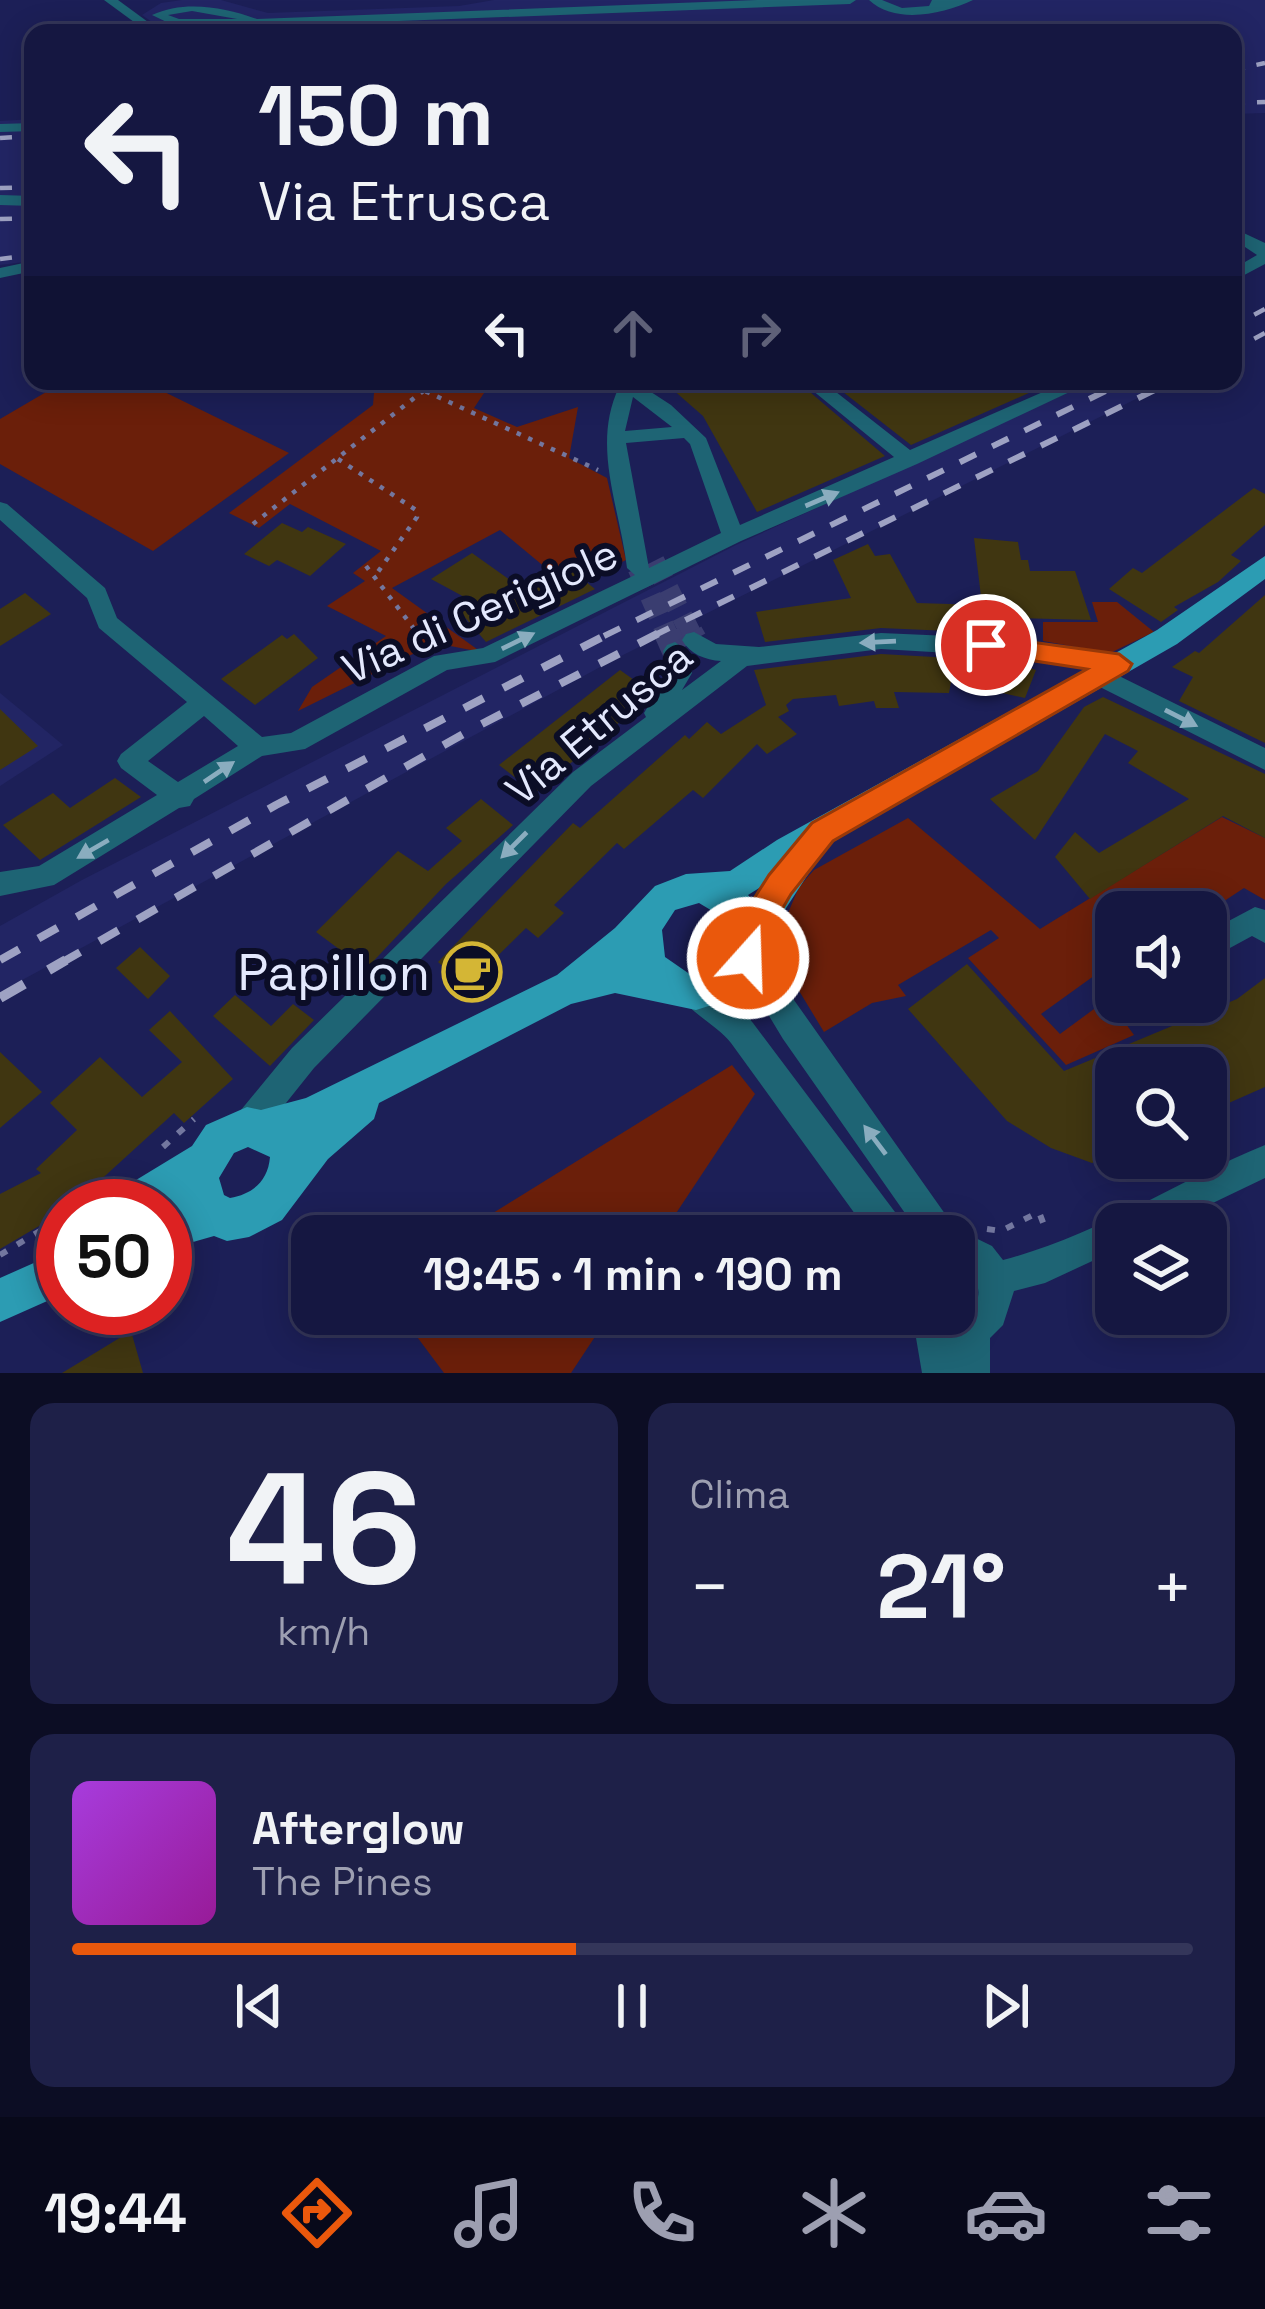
<!DOCTYPE html>
<html lang="it">
<head>
<meta charset="utf-8">
<style>
	body { margin:0; font-family:"Space Grotesk",sans-serif; background:#1e2048; color:#f1f3f6; height:100vh; display:flex; flex-direction:column; font-size:45px; white-space:nowrap }
	* { box-sizing:border-box; margin:0 }
	p { font-size:39px; color:#9d9fb1 }
	.icon { flex:none; width:66px; height:66px; fill:none; stroke:currentColor; stroke-width:2; stroke-linecap:round; stroke-linejoin:round }
	.map { position:relative; height:1373px; overflow:hidden }
	.drawer { display:flex; flex-direction:column; gap:30px; padding:30px; background:#0c0d24; flex:1 }
	.drawer>* { flex:none }
	.guide { position:absolute; left:24px; top:24px; width:1218px; height:366px; border-radius:24px; box-shadow:0 6px 30px #0003,0 0 0 3px #34365a; background:#151741; color:#f1f3f6; overflow:hidden }
	.tools { position:absolute; left:1095px; top:891px; display:grid; gap:24px }
	.tools a { display:grid; place-items:center; width:132px; height:132px; border-radius:24px; background:#151741; box-shadow:0 6px 30px #0003,0 0 0 3px #34365a; font-size:60px }
	.speed { position:absolute; left:36px; top:1179px; display:flex; gap:24px; font-size:60px; font-weight:700; text-align:center }
	.speed>* { display:grid; place-content:center; width:156px; height:156px; border-radius:50%; background:#151741; box-shadow:0 6px 30px #0003,0 0 0 3px #34365a; line-height:1 }
	.speed .limit { border:18px solid #d22; background:#fff; color:#111 }
	.pin { position:absolute; display:grid; place-items:center; width:102px; height:102px; color:#fff; margin:-51px; border:6px solid #fff; border-radius:50%; box-shadow:0 3px 12px #0007 }
	.me { position:absolute; width:132px; margin:-66px; rotate:20deg; stroke-linejoin:round; filter:drop-shadow(0 0 9px #0008) }
	.turn { display:flex; align-items:center; gap:42px; height:252px; padding:0 36px; font-size:54px }
	.turn .icon { width:156px; height:156px; stroke-width:2.5 }
	.turn b { display:block; font-size:84px; line-height:102px }
	.lanes { display:flex; align-items:center; height:114px; padding:0 36px; background:#0003; justify-content:center; gap:60px; direction:ltr }
	.lanes .off { opacity:.35 }
	.big { font-size:90px; font-weight:700; line-height:1.1 }
	.drawer .widget { flex:1; display:flex; flex-direction:column; justify-content:center; gap:18px; min-width:0; padding:0 42px; border-radius:24px; background:#1e2048 }
	.drawer .dial { align-items:center; gap:0 }
	.dial b { font-size:156px; line-height:1 }
	.song { display:flex; align-items:center; gap:36px }
	.cover { width:144px; height:144px; border-radius:18px; background:linear-gradient(135deg,hsl(280 70% 55%),hsl(300 70% 35%)) }
	.played { height:12px; border-radius:6px; background:linear-gradient(90deg,#ea580c 45%,#34365a 45%) }
	.keys { display:flex; justify-content:space-around; direction:ltr }
	.heat { display:flex; justify-content:space-between; align-items:center; font-size:66px; direction:ltr }
	.drawer .tiles { flex:1; display:grid; gap:30px; grid-template-columns:1fr 1fr }
	.widget:last-child { grid-column:span 2 }
	.trip { position:absolute; left:291px; top:1215px; width:684px; height:120px; border-radius:24px; background:#151741; box-shadow:0 6px 30px #0003,0 0 0 3px #34365a; font-weight:700; line-height:120px; text-align:center }
	.tabs { display:flex; height:192px; justify-content:space-around; align-items:center; background:#08091a; color:#9d9fb1 }
	.tabs .icon { width:84px; height:84px }
	.tabs .selected { color:#ea580c }
	.tabs b { font-size:54px; color:#f1f3f6 }
	.map>svg:first-child { display:block }
</style>
</head>
<body>
<div class="map">
<svg width="1265" height="1373" viewBox="0 0 1265 1373">
	<rect width="100%" height="100%" fill="#1c1f57"/>
	<g fill="#222564">
		<path d="M 182,0 L 221,0 L 268,13 L 459,6 L 494,0 L 1265,0 L 1265,113 L 1233,114 L 1233,33 L 319,33 L 319,28 L 159,27 L 142,15 L 161,3 Z"/>
		<path d="M 33,119 L 33,261 L 0,265 L 0,121 Z"/>
		<path d="M 1093,381 L 1172,381 L 615,659 L 0,992 L 0,926 L 82,880 L 736,545 Z"/>
		<path d="M 0,693 L 63,745 L 0,786 Z"/>
	</g>
	<g fill="#6b1f0a">
		<path d="M 65,381 L 142,381 L 289,453 L 153,551 L 0,464 L 0,419 Z"/>
		<path d="M 375,381 L 492,381 L 474,408 L 517,427 L 578,407 L 569,458 L 607,478 L 626,560 L 589,578 L 569,565 L 552,573 L 500,530 L 392,588 L 481,652 L 435,643 L 298,711 L 312,687 L 386,636 L 327,606 L 365,581 L 353,573 L 381,551 L 290,504 L 259,528 L 229,513 L 373,405 Z"/>
		<path d="M 1092,602 L 1117,602 L 1154,632 L 1110,653 L 1043,641 L 1043,622 L 1098,622 Z"/>
		<path d="M 1222,817 L 1265,838 L 1265,900 L 1244,888 L 1206,913 L 1116,912 L 1116,960 L 1041,1014 L 1060,1034 L 1094,1009 L 1102,1020 L 1118,1013 L 1134,1035 L 1066,1065 L 968,958 L 999,938 L 991,930 L 898,985 L 906,996 L 872,1003 L 824,1032 L 784,966 L 788,913 L 799,887 L 814,870 L 908,818 L 1040,929 Z"/>
		<path d="M 732,1065 L 755,1094 L 661,1236 L 456,1236 Z"/>
		<path d="M 400,1314 L 610,1314 L 571,1373 L 444,1373 Z"/>
	</g>
	<g fill="#403611">
		<path d="M 663,381 L 797,381 L 885,456 L 757,512 L 703,416 Z"/>
		<path d="M 829,381 L 1014,381 L 1031,392 L 911,445 Z"/>
		<path d="M 1254,488 L 1265,494 L 1265,525 L 1231,555 L 1241,561 L 1218,582 L 1174,607 L 1178,610 L 1161,622 L 1109,589 L 1133,568 L 1142,573 Z"/>
		<path d="M 282,523 L 302,532 L 308,527 L 346,544 L 310,576 L 277,560 L 269,566 L 244,554 Z"/>
		<path d="M 974,538 L 1018,542 L 1021,560 L 1028,560 L 1030,571 L 1075,571 L 1091,620 L 1014,618 L 1017,634 L 881,628 L 765,642 L 756,612 L 851,598 L 833,560 L 868,544 L 875,556 L 890,554 L 917,603 L 982,605 Z"/>
		<path d="M 472,553 L 527,592 L 571,570 L 595,589 L 486,642 L 456,607 L 468,599 L 431,579 Z"/>
		<path d="M 25,593 L 51,614 L 0,646 L 0,609 Z"/>
		<path d="M 1265,595 L 1265,743 L 1179,701 L 1193,677 L 1172,667 L 1195,651 L 1199,653 Z"/>
		<path d="M 294,634 L 318,658 L 255,705 L 221,679 L 282,635 L 287,639 Z"/>
		<path d="M 881,654 L 1006,661 L 1036,670 L 1025,698 L 951,682 L 949,693 L 894,692 L 899,708 L 876,708 L 874,701 L 839,706 L 836,695 L 793,699 L 786,705 L 789,711 L 778,717 L 797,734 L 767,754 L 757,744 L 703,798 L 693,790 L 624,849 L 617,843 L 554,905 L 564,913 L 538,938 L 526,928 L 466,987 L 438,962 L 573,823 L 580,828 L 685,735 L 689,739 L 707,722 L 721,734 L 766,705 L 754,670 Z"/>
		<path d="M 620,670 L 651,692 L 646,700 L 535,793 L 499,765 Z"/>
		<path d="M 1103,697 L 1265,774 L 1265,838 L 1223,816 L 1090,899 L 1055,857 L 1075,832 L 1099,853 L 1189,799 L 1128,763 L 1138,751 L 1105,734 L 1035,840 L 990,799 L 1038,771 L 1084,707 Z"/>
		<path d="M 0,709 L 38,746 L 0,770 Z"/>
		<path d="M 115,778 L 141,797 L 40,860 L 3,825 L 53,793 L 70,808 Z"/>
		<path d="M 481,799 L 513,825 L 446,884 L 366,969 L 316,932 L 398,851 L 428,871 L 462,841 L 446,828 Z"/>
		<path d="M 140,947 L 170,976 L 148,999 L 116,968 Z"/>
		<path d="M 967,964 L 1064,1071 L 1237,999 L 1265,978 L 1265,1087 L 1206,1113 L 1206,1068 L 1116,1068 L 1116,1152 L 1092,1163 L 1051,1148 L 1007,1121 L 908,1009 Z"/>
		<path d="M 235,995 L 271,1026 L 293,1004 L 314,1020 L 270,1066 L 213,1016 Z"/>
		<path d="M 170,1011 L 233,1079 L 184,1123 L 174,1113 L 72,1206 L 63,1206 L 63,1212 L 0,1249 L 0,1194 L 41,1173 L 36,1169 L 77,1130 L 50,1103 L 100,1057 L 142,1097 L 182,1062 L 149,1030 Z"/>
		<path d="M 0,1052 L 42,1092 L 0,1128 Z"/>
		<path d="M 131,1331 L 143,1373 L 62,1373 Z"/>
	</g>
	<g fill="none" stroke-linecap="round" stroke-linejoin="round">
		<g stroke="#3a3d70" stroke-width="21" stroke-dasharray="21 10" stroke-linecap="butt">
			<path d="M 654,561 L 692,636"/>
			<path d="M 638,568 L 668,636"/>
		</g>
		<g stroke="#3a3d70" stroke-width="26" stroke-dasharray="26 14" stroke-linecap="butt">
			<path d="M 667,633 L 675,651"/>
			<path d="M 690,633 L 694,640"/>
		</g>
		<g stroke="#73779f" stroke-width="4.5" stroke-dasharray="4.5 8" stroke-linecap="butt">
			<path d="M 403,381 L 598,470"/>
			<path d="M 338,459 L 416,510 L 417,517 L 375,576"/>
			<path d="M 253,524 L 436,381"/>
			<path d="M 366,566 L 428,647"/>
		</g>
		<g stroke="#73779f" stroke-width="6" stroke-dasharray="8 12" stroke-linecap="butt">
			<path d="M 163,1147 L 194,1119"/>
			<path d="M 82,1206 L 102,1194"/>
			<path d="M 987,1229 L 1001,1231 L 1039,1212 L 1047,1233"/>
			<path d="M 0,1255 L 63,1217"/>
		</g>
		<g fill="#1e6474" fill-rule="evenodd">
			<path d="M 104,0 L 118,0 L 163,33 L 149,33 Z"/>
			<path d="M 757,0 L 856,0 L 850,4 L 213,28 L 177,27 L 152,15 C 184,0 224,7 257,19 ZM 192,11 L 237,19 L 179,19 L 168,15 Z"/>
			<path d="M 869,0 L 882,0 L 902,8 L 929,6 L 932,0 L 973,0 C 943,14 896,25 869,0 Z"/>
			<path d="M 926,29 L 931,30 L 933,33 L 920,33 Z"/>
			<path d="M 33,123 L 33,131 L 0,132 L 0,124 Z"/>
			<path d="M 0,195 L 33,196 L 33,206 L 0,205 Z"/>
			<path d="M 1233,228 L 1265,243 L 1265,264 L 1233,281 L 1233,269 L 1257,255 L 1233,239 Z"/>
			<path d="M 33,261 L 33,271 L 0,278 L 0,268 Z"/>
			<path d="M 613,381 L 634,381 L 671,405 L 706,438 L 740,525 L 894,457 L 801,381 L 822,381 L 910,450 L 1068,381 L 1093,381 L 917,464 L 741,541 L 495,662 L 447,670 L 305,749 L 262,756 L 194,799 L 190,806 L 179,808 L 54,885 L 0,896 L 0,872 L 39,866 L 157,795 L 121,768 L 117,761 L 121,754 L 187,702 L 99,628 L 87,598 L 0,520 L 0,502 L 7,504 L 105,588 L 117,618 L 262,737 L 291,733 L 434,656 L 483,648 L 635,575 L 627,568 C 620,507 591,446 619,387 ZM 633,397 L 672,427 L 625,431 ZM 684,438 L 690,444 L 721,533 L 649,568 L 626,443 ZM 204,716 L 238,746 L 178,782 L 148,761 Z"/>
			<path d="M 694,632 L 716,644 L 759,647 L 881,633 L 1020,639 L 1119,655 L 1127,658 L 1131,664 L 1127,670 L 1109,671 L 1265,748 L 1265,770 L 1090,682 L 1086,676 L 1093,669 L 1020,657 L 881,649 L 747,666 L 591,786 L 314,1068 L 258,1138 L 247,1143 L 236,1138 L 231,1127 L 236,1116 L 292,1048 L 573,772 L 646,717 L 644,713 L 668,673 L 663,651 L 667,645 L 675,642 L 687,651 L 692,673 L 682,690 L 721,661 C 705,660 690,654 682,640 L 686,634 Z"/>
			<path d="M 1255,907 L 1265,910 L 1265,943 L 1252,936 L 1206,961 L 1206,933 Z"/>
			<path d="M 748,945 L 758,949 L 955,1228 L 992,1246 L 1003,1260 C 1096,1236 1175,1182 1265,1145 L 1265,1178 L 1169,1224 L 1116,1224 L 1116,1250 L 1045,1283 L 1014,1291 L 1003,1325 L 990,1338 L 990,1373 L 922,1373 L 915,1332 L 907,1326 L 901,1314 L 967,1312 L 977,1301 C 983,1282 969,1271 954,1263 L 954,1236 L 921,1236 L 783,1039 L 734,958 L 738,949 Z"/>
			<path d="M 691,976 L 737,1004 L 753,1023 L 904,1224 L 909,1236 L 871,1236 L 731,1043 C 716,1024 686,1011 676,990 L 681,980 Z"/>
		</g>
		<g fill="#2c9cb3" fill-rule="evenodd">
			<path d="M 1265,556 L 1265,579 L 1177,644 L 827,845 L 766,939 L 752,981 L 734,998 L 696,1010 L 615,993 L 571,1004 L 379,1103 L 374,1119 L 328,1159 L 282,1220 L 249,1237 L 227,1241 L 214,1236 L 165,1250 L 165,1206 L 112,1206 L 118,1191 L 192,1146 L 206,1125 L 247,1107 L 261,1110 L 306,1098 L 557,975 L 615,928 L 655,886 L 686,874 L 730,871 L 777,840 L 1157,630 ZM 764,885 L 753,901 L 748,895 ZM 699,903 L 724,918 L 730,945 L 716,969 L 691,975 L 665,957 L 662,930 L 675,910 ZM 248,1147 L 270,1157 C 268,1181 253,1194 230,1198 L 224,1195 L 219,1178 L 234,1153 Z"/>
			<path d="M 63,1250 L 63,1294 L 0,1322 L 0,1278 Z"/>
		</g>
		<g stroke="#9ea2c3" stroke-width="4.5" stroke-dasharray="12 12" stroke-linecap="butt">
			<path d="M 1233,70 L 1265,63"/>
			<path d="M 1233,103 L 1265,102"/>
			<path d="M 0,138 L 33,136"/>
			<path d="M 0,188 L 33,187"/>
			<path d="M 0,219 L 33,218"/>
			<path d="M 0,259 L 33,255"/>
			<path d="M 1233,326 L 1265,309"/>
			<path d="M 1233,350 L 1265,333"/>
		</g>
		<g stroke="#9ea2c3" stroke-width="6" stroke-dasharray="18 18" stroke-linecap="butt">
			<path d="M 604,636 L 1126,381"/>
			<path d="M 653,636 L 1173,381"/>
		</g>
		<g stroke="#9ea2c3" stroke-width="8" stroke-dasharray="22 22" stroke-linecap="butt">
			<path d="M 0,960 L 276,805 L 610,633"/>
			<path d="M 61,963 L 472,729 L 659,633"/>
		</g>
		<path stroke="#9ea2c3" stroke-width="10" stroke-dasharray="28 28" stroke-linecap="butt" d="M 0,998 L 66,960"/>
	</g>
	<defs><path id="oneway-solid" d="M-6-.8H1V-3.2L6.5 0L1 3.2V.8H-6Z" transform="scale(3)"/></defs>
	<g fill="#8aadbf">
		<use href="#oneway-solid" transform="translate(822 499) rotate(-23)"/>
		<use href="#oneway-solid" transform="translate(518 641) rotate(-26)"/>
		<use href="#oneway-solid" transform="translate(878 642) rotate(177)"/>
		<use href="#oneway-solid" transform="translate(1181 718) rotate(27)"/>
		<use href="#oneway-solid" transform="translate(219 772) rotate(-34)"/>
		<use href="#oneway-solid" transform="translate(514 845) rotate(135)"/>
		<use href="#oneway-solid" transform="translate(93 849) rotate(150)"/>
		<use href="#oneway-solid" transform="translate(875 1140) rotate(-127)"/>
	</g>
	<path fill="#ea580c" stroke="#983908" stroke-width="3" d="M 986,636 L 1119,654 L 1132,664 L 1128,671 L 833,841 L 791,894 L 767,935 L 760,969 L 748,973 L 737,969 L 732,958 L 739,922 L 769,875 L 812,823 L 1087,669 L 976,652 L 972,645 Z"/>
	<defs>
		<g id="cafe-ring" transform="scale(3)"><circle r="9.5" fill="#0b0d26" stroke="#d4b635" stroke-width="1.5"/><path d="M-5.5-4.5H6V0H3Q3 3.5 0 3.5H-2.5Q-5.5 3.5-5.5 0ZM3-3.2v2h1.7v-2ZM-6 4.5H4V6H-6Z" fill="#d4b635"/></g>
	</defs>
	<g fill-rule="evenodd">
		<use href="#cafe-ring" x="472" y="972"/>
	</g>
	<g text-anchor="middle" dominant-baseline="central" stroke-width="12" stroke-linejoin="round" paint-order="stroke">
		<g font-size="42" fill="#e3e8fd" stroke="#0b0d26">
			<text transform="translate(480 611) rotate(-24)">Via di Cerigiole</text>
			<text transform="translate(599 723) rotate(-40)">Via Etrusca</text>
		</g>
		<g font-size="51" fill="#e3e8fd" stroke="#0b0d26" text-anchor="end">
			<text x="430" y="972">Papillon</text>
		</g>
	</g>
</svg>
<div class="tools">
<a><svg class="icon" aria-label="sound" viewBox="0 0 24 24"><path d="M4 9h4l5-4v14l-5-4H4zM17 9q2 3 0 6"/></svg></a>
<a><svg class="icon" aria-label="search" viewBox="0 0 24 24"><circle cx="10" cy="10" r="6"/><path d="M15 15l6 6"/></svg></a>
<a><svg class="icon" aria-label="layers" viewBox="0 0 24 24"><path d="M12 4l9 5-9 5-9-5zM3 14l9 5 9-5"/></svg></a>
</div>
<div class="speed"><div class="limit">50</div></div>
<div class="pin" style="left:986px;top:645px;background:#d93025"><svg class="icon" aria-label="arrive" viewBox="0 0 24 24"><path d="M6 21V4h12l-3 4 3 4H6"/></svg></div>
<svg class="me" style="left:748px;top:958px" viewBox="-20 -20 40 40"><circle r="17" fill="#ea580c" stroke="#fff" stroke-width="3"/><path d="M0-11L8 9 0 5-8 9z" fill="#fff"/></svg>
<div class="trip">19:45 · 1 min · 190 m</div>
<div class="guide">
<div class="turn"><svg class="icon" aria-label="left" viewBox="0 0 24 24"><path d="M17 20v-9H6M10 6l-5 5 5 5"/></svg><div><b>150 m</b>Via Etrusca</div></div>
<div class="lanes"><svg class="icon" aria-label="left" viewBox="0 0 24 24"><path d="M17 20v-9H6M10 6l-5 5 5 5"/></svg><svg class="icon off" aria-label="ahead" viewBox="0 0 24 24"><path d="M12 20V5M6 11l6-6 6 6"/></svg><svg class="icon off" aria-label="right" viewBox="0 0 24 24"><path d="M7 20v-9h11M14 6l5 5-5 5"/></svg></div>
</div>
</div>
<section class="drawer">
<div class="tiles">
<div class="widget dial"><b>46</b><p>km/h</p></div>
<div class="widget"><p>Clima</p>
<div class="heat"><a>−</a><b class="big">21°</b><a>+</a></div>
</div>
<div class="widget">
<div class="song"><i class="cover"></i><div><b>Afterglow</b><p>The Pines</p></div></div>
<div class="played"></div>
<div class="keys"><svg class="icon" aria-label="previous" viewBox="0 0 24 24"><path d="M18 5L8 12l10 7zM5 5v14"/></svg><svg class="icon" aria-label="pause" viewBox="0 0 24 24"><path d="M8 5v14M16 5v14"/></svg><svg class="icon" aria-label="next" viewBox="0 0 24 24"><path d="M6 5l10 7-10 7zM19 5v14"/></svg></div>
</div>
</div>
</section>
<nav class="tabs">
<b>19:44</b>
<svg class="icon selected" aria-label="directions" viewBox="0 0 24 24"><path d="M12 3l9 9-9 9-9-9zM9 14v-3h6M13 9l2 2-2 2"/></svg>
<svg class="icon" aria-label="music" viewBox="0 0 24 24"><path d="M9 18V5l10-2v13"/><circle cx="6" cy="18" r="3"/><circle cx="16" cy="16" r="3"/></svg>
<svg class="icon" aria-label="phone" viewBox="0 0 24 24"><path d="M5 4h4l2 5-3 2q2 4 5 5l2-3 5 2v4C11 20 4 13 5 4z"/></svg>
<svg class="icon" aria-label="climate" viewBox="0 0 24 24"><path d="M12 3v18M4 7l16 10M4 17L20 7"/></svg>
<svg class="icon" aria-label="car" viewBox="0 0 24 24"><path d="M5 17H2v-5l4-1 3-4h7l3 4 3 1v5h-3M9 17h6M6 11h13"/><circle cx="7" cy="17" r="2"/><circle cx="17" cy="17" r="2"/></svg>
<svg class="icon" aria-label="filters" viewBox="0 0 24 24"><path d="M4 7h16M4 17h16"/><circle cx="9" cy="7" r="2"/><circle cx="15" cy="17" r="2"/></svg>
</nav>
</body>
</html>
